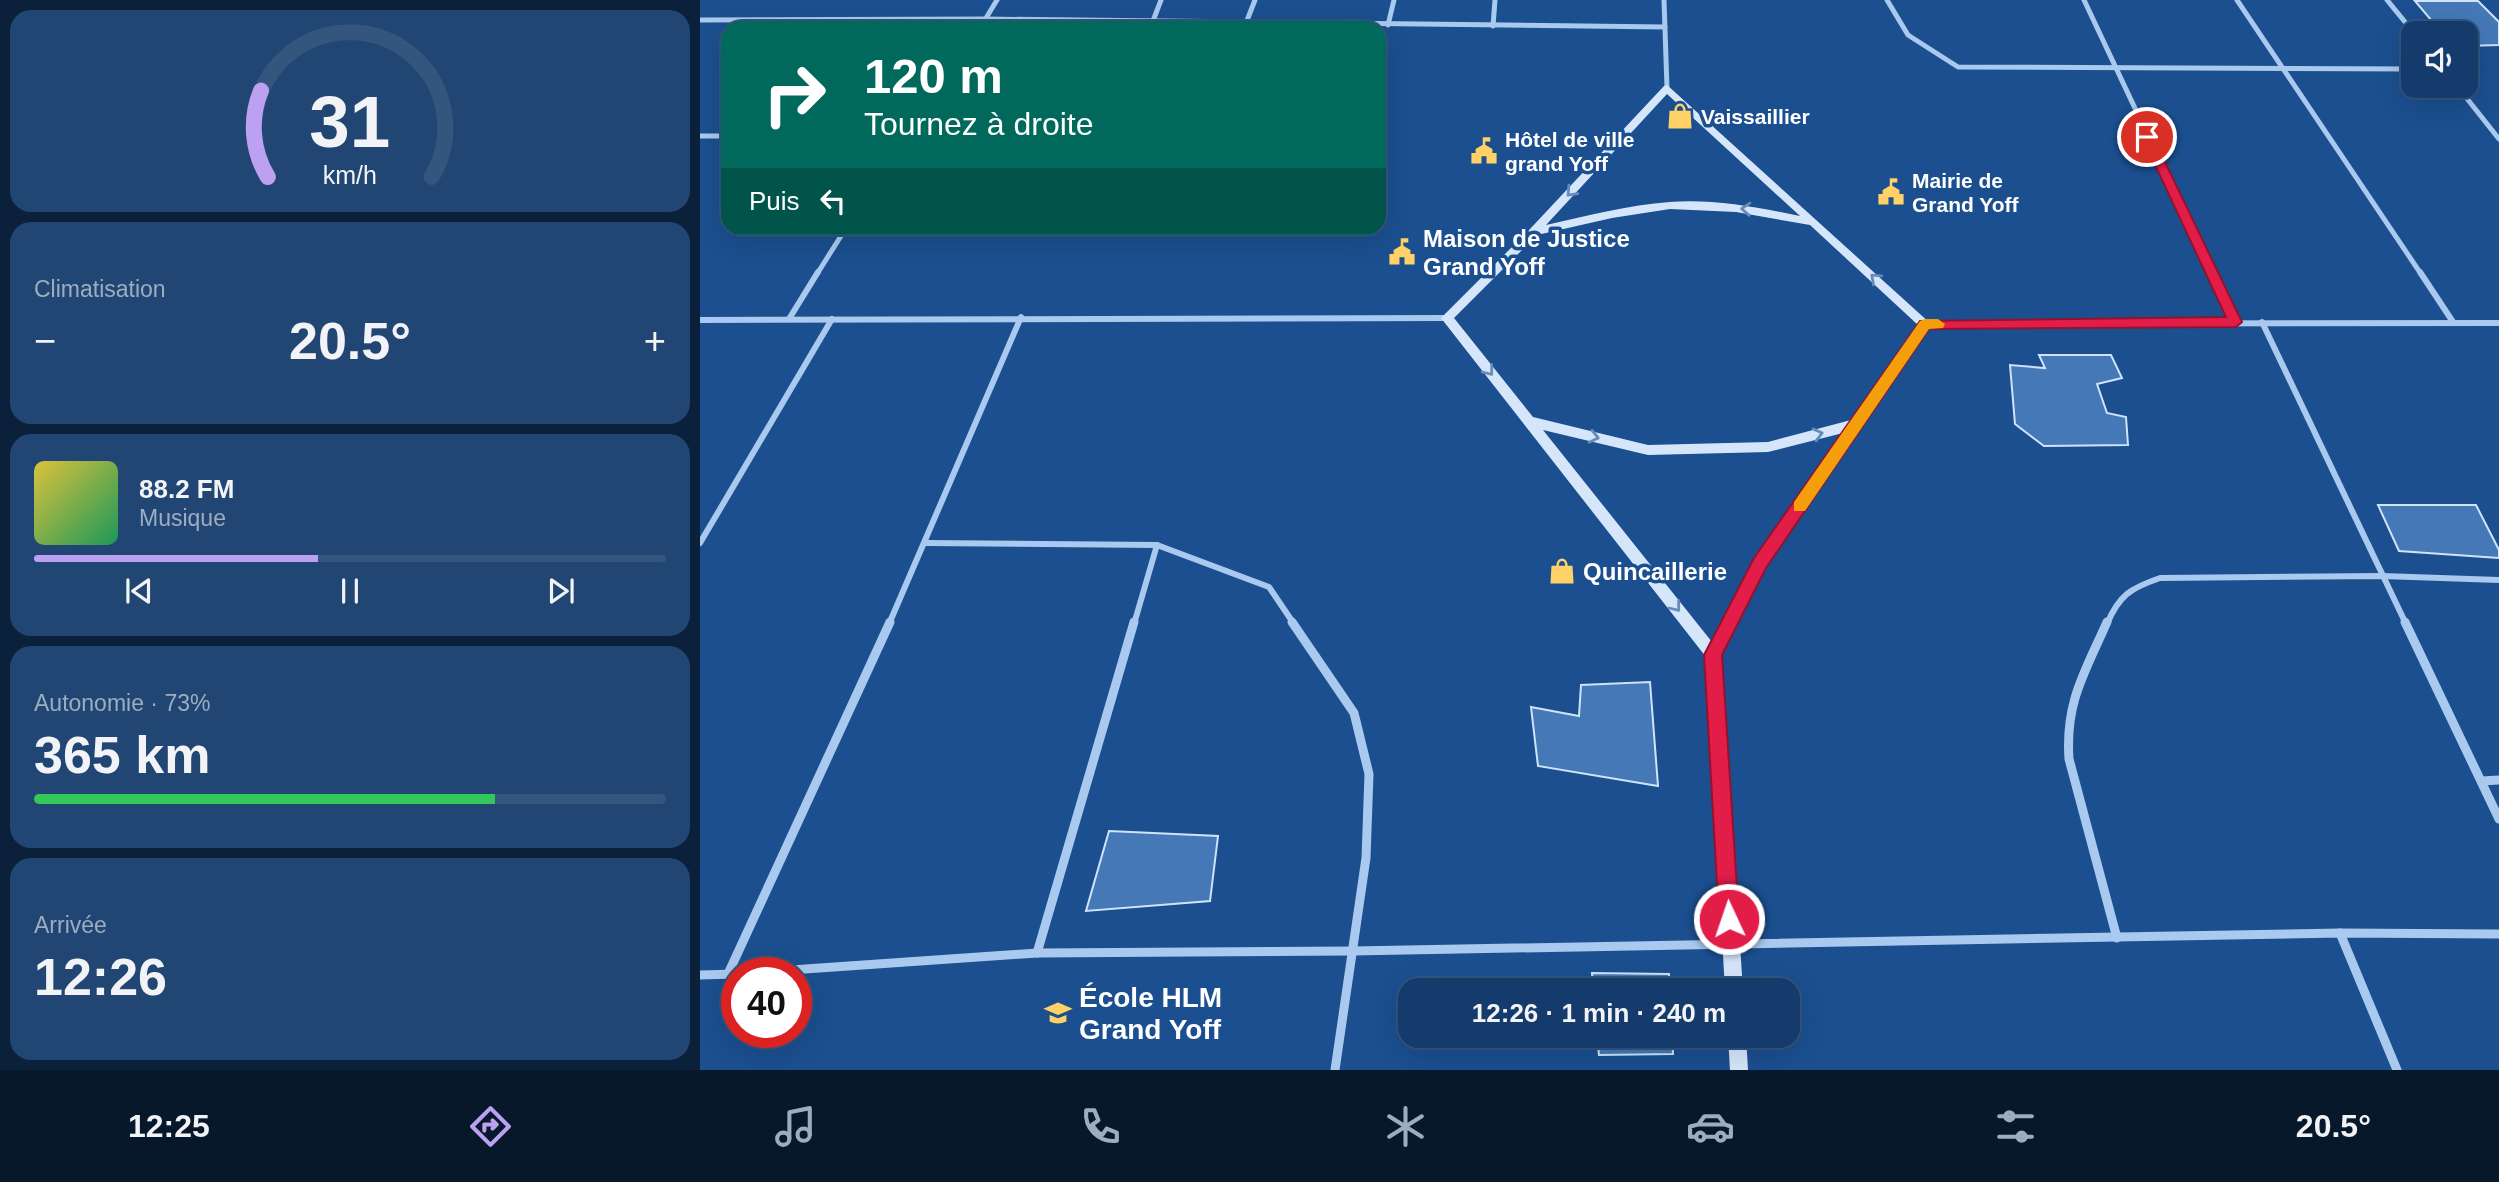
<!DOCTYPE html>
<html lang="fr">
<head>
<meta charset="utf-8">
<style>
	body { margin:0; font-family:Helvetica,sans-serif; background:#214673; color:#f1f3f6; height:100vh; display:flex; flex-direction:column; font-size:26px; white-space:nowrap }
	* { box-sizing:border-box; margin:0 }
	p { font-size:23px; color:#9dadc1 }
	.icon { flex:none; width:38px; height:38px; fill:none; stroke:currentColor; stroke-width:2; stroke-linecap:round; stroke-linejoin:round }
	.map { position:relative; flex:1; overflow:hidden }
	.details { display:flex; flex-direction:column; gap:10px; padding:10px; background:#0b203b; width:700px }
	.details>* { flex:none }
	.guide { position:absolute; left:21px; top:21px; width:665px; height:214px; border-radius:21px; box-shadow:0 7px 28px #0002,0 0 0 2px #33557e; background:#00695c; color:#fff; overflow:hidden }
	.buttons { position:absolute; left:1701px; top:21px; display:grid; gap:14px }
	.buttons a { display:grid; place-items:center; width:77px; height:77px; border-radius:14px; background:#143b6b; box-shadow:0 7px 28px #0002,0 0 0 2px #33557e; font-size:35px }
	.speed { position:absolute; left:21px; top:957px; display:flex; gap:14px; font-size:35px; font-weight:700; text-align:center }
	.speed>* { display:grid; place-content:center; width:91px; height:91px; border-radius:50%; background:#143b6b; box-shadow:0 7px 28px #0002,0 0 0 2px #33557e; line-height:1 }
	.speed .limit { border:10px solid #d22; background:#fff; color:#111 }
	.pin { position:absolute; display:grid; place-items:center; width:60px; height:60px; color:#fff; margin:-30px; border:4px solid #fff; border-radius:50%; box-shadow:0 2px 7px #0007 }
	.me { position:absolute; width:77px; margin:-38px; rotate:357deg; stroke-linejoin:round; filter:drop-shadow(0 0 5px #0008) }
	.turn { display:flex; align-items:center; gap:24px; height:147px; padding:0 28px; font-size:32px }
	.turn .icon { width:91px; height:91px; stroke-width:2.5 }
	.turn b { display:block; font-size:49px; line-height:60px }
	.then { display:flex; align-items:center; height:66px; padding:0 28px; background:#0003; gap:14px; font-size:26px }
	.big { font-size:52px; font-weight:600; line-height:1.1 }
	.details .widget { flex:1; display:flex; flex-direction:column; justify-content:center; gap:10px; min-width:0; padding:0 24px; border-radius:21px; background:#214673 }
	.details .dial { align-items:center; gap:0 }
	.dial svg { height:182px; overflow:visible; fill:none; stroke:#33557e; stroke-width:7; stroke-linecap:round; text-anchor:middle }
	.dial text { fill:#f1f3f6; stroke:none }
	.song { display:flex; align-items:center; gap:21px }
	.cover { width:84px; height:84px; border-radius:10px; background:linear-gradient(135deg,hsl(50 70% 55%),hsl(150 70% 35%)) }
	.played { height:7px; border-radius:4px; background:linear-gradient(90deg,#bca0f2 45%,#33557e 45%) }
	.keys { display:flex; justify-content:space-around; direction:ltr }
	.heat { display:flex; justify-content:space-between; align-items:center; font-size:38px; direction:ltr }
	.charge { height:10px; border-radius:5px; background:linear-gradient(90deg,#34c759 73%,#33557e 0) }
	.trip { position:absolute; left:698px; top:978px; width:402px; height:70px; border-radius:21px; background:#143b6b; box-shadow:0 7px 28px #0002,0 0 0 2px #33557e; font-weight:600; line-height:70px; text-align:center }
	.tabs { display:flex; height:112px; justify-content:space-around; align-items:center; background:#08182b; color:#9dadc1 }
	.tabs .icon { width:49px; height:49px }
	.tabs .current { color:#bca0f2 }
	.tabs b { font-size:32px; color:#f1f3f6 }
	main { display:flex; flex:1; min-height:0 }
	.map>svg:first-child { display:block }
</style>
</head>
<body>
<main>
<section class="details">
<div class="widget dial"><svg viewBox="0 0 100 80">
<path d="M14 69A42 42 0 1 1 86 69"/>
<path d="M14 69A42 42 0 0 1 11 31" stroke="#bca0f2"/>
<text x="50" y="56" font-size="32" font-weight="700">31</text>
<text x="50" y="72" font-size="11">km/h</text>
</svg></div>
<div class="widget"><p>Climatisation</p>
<div class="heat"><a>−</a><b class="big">20.5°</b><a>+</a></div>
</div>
<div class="widget">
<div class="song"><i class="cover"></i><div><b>88.2 FM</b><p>Musique</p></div></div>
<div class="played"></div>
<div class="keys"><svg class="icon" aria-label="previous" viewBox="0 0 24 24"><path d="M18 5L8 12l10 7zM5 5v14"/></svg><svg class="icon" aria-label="pause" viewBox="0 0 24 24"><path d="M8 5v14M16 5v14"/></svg><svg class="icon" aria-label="next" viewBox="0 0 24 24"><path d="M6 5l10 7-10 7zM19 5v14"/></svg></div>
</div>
<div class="widget"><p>Autonomie · 73%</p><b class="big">365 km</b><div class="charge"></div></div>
<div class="widget"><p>Arrivée</p><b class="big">12:26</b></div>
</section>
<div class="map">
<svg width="1799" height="1070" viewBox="0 0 1799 1070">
	<rect width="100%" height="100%" fill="#1b4f8f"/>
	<g fill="#4478b7" stroke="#cfe3fa" stroke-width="2">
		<path d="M 1715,1 L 1778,1 L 1799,22 L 1799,45 L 1766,46 L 1766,33 L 1742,33 Z"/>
		<path d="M 1339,355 L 1411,355 L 1422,378 L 1397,384 L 1407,413 L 1426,417 L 1428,445 L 1344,446 L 1315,424 L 1310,365 L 1345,368 Z"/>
		<path d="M 1678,505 L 1776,505 L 1799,550 L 1799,558 L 1699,551 Z"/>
		<path d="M 950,682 L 958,786 L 838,766 L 831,707 L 879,716 L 881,685 Z"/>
		<path d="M 409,831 L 518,836 L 510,901 L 386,911 Z"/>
		<path d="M 892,973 L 969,974 L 970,990 L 893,990 Z"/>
		<path d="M 897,1036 L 972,1036 L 973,1054 L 899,1055 Z"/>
	</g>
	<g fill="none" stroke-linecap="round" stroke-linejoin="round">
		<g stroke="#a9c9ee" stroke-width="5">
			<path d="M 964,0 L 967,88"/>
			<path d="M 1187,0 L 1208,35 L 1258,67 L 1713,69"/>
			<path d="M 1384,0 L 1513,274"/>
			<path d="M 1537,0 L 1721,274"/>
			<path d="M 1687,0 L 1714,33"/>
			<path d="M 0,20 L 286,19 L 965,27"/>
			<path d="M 453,21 L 461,0"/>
			<path d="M 546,23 L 555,0"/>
			<path d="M 688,25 L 694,0"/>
			<path d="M 793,26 L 795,0"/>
			<path d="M 280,28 L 297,0"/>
			<path d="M 1757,86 L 1799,139"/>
			<path d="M 0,136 L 28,136"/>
			<path d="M 117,274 L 146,228"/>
		</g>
		<g stroke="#a9c9ee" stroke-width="6">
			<path d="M 1513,272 L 1536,322"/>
			<path d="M 1720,272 L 1753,322"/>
			<path d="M 89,319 L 118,272"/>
			<path d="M 0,320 L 747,318"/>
			<path d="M 1562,322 L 1706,624"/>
			<path d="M 1225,324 L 1799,323"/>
			<path d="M 0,543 L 132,319"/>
			<path d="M 226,543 L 457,545 L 569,587 L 594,624"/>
			<path d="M 189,624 L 321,317"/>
			<path d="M 434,624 L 457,545"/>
			<path d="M 1407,624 C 1419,595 1431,588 1460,578 L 1682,576 L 1799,580"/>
		</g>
		<g stroke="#a9c9ee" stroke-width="9">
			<path d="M 592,622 L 654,713 L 669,774 L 666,858 L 635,1070"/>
			<path d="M 1407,622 C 1385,672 1365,702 1369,759 L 1417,938"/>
			<path d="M 1705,622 L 1799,819"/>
			<path d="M 1782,781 L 1799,780"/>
			<path d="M 1640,933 L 1697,1070"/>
			<path d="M 337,953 L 434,622"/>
			<path d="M 49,973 L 337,953 L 653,951 L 1640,933 L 1799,934"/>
			<path d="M 28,974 L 190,622"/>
			<path d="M 0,975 L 37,974"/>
		</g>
		<g fill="#d6e6fa" fill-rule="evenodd">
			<path d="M 967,85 L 1231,324 L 1065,567 L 1021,655 L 1043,990 L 1025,990 L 1006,657 L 741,318 L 830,229 L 964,86 ZM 967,94 L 1100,216 C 1057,207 1013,199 970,202 C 928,205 887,216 846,225 ZM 970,209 L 1036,212 L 1110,225 L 1218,325 L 1151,420 L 1068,442 L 948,445 L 833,417 L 754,318 L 837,235 L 912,218 ZM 843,430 L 948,455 L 1068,452 L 1143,433 L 1055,559 L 1012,642 Z"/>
			<path d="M 1028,1036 L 1046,1036 L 1048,1070 L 1030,1070 Z"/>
		</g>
	</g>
	<defs><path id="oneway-chevron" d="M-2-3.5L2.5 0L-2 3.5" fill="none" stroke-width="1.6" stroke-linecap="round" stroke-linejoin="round" transform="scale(1.75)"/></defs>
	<g stroke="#668bba">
		<use href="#oneway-chevron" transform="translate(871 192) rotate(133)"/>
		<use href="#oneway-chevron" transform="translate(1046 209) rotate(-176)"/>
		<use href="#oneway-chevron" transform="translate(1175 278) rotate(-138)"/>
		<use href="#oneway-chevron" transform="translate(789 371) rotate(52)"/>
		<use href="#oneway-chevron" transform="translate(1118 434) rotate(-14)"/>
		<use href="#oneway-chevron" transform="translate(894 437) rotate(13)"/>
		<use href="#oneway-chevron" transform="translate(976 607) rotate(52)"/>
	</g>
	<path fill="#e11d48" stroke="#92132f" stroke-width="2" d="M 1447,134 L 1453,137 L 1542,322 L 1536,327 L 1229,329 L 1066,568 L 1022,655 L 1039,919 L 1036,926 L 1029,929 L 1022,926 L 1019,919 L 1004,655 L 1054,558 L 1220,321 L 1526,317 L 1442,137 Z"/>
	<path fill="#f59e0b" d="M 1225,319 L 1238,319 L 1245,324 L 1243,328 L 1229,329 L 1105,511 L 1094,511 L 1094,502 L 1220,321 Z"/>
	<defs>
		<g id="shop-bare" transform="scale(2.1)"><path d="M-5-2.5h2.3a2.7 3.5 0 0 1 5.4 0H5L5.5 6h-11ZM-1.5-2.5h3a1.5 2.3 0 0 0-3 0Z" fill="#ffd166" stroke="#1b4f8f" stroke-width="2.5" paint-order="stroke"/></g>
		<g id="civic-bare" transform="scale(2.1)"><path d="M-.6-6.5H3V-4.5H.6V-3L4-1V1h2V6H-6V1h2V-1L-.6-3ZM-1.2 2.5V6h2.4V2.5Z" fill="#ffd166" stroke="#1b4f8f" stroke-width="2.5" paint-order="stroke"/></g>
		<g id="school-bare" transform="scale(2.1)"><path d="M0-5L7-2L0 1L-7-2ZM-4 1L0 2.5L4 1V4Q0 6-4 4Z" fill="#ffd166" stroke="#1b4f8f" stroke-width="2.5" paint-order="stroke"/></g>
	</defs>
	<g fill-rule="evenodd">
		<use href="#shop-bare" x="980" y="116"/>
		<use href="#civic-bare" x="784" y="151"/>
		<use href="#civic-bare" x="1191" y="192"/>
		<use href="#civic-bare" x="702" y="252"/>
		<use href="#shop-bare" x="862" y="571"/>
		<use href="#school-bare" x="358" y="1013"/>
	</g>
	<g text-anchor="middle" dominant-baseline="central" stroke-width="7" stroke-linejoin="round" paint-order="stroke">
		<g font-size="21" font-weight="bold" fill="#fff" stroke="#1b4f8f" text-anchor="start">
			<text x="1001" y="116">Vaissaillier</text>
			<text x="805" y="139">Hôtel de ville<tspan x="805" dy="24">grand Yoff</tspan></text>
			<text x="1212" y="180">Mairie de<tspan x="1212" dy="24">Grand Yoff</tspan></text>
		</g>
		<g font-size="24" font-weight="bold" fill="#fff" stroke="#1b4f8f" text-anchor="start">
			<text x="723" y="238">Maison de Justice<tspan x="723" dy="28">Grand Yoff</tspan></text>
			<text x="883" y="571">Quincaillerie</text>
		</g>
		<g font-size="28" font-weight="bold" fill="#fff" stroke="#1b4f8f" text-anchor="start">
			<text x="379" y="997">École HLM<tspan x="379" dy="32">Grand Yoff</tspan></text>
		</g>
	</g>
</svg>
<div class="buttons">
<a><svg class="icon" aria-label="sound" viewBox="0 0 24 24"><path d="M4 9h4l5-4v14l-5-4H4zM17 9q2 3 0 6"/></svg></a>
</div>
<div class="speed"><div class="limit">40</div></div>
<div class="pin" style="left:1447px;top:137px;background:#d93025"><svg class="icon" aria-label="arrive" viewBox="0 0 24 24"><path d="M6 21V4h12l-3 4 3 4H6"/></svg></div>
<svg class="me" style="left:1029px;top:919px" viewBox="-20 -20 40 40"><circle r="17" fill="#e11d48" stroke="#fff" stroke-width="3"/><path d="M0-11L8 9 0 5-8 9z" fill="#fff"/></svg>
<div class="trip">12:26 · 1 min · 240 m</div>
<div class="guide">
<div class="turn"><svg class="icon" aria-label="right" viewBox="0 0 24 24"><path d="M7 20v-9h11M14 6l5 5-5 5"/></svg><div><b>120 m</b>Tournez à droite</div></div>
<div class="then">Puis<svg class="icon" aria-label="left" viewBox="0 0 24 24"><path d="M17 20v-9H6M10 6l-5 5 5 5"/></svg></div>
</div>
</div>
</main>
<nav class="tabs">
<b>12:25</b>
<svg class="icon current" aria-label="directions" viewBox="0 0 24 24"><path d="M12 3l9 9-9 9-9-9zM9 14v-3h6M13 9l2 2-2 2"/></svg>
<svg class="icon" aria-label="music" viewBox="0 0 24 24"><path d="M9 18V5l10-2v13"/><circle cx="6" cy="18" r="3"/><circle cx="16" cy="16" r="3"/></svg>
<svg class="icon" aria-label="phone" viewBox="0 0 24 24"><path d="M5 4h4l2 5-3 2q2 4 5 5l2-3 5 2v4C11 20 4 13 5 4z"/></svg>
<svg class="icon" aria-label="climate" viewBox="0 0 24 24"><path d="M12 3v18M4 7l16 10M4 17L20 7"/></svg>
<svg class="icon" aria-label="car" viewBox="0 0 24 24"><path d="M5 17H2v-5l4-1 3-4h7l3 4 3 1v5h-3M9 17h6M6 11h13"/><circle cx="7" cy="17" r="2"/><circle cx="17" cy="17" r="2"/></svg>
<svg class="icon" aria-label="filters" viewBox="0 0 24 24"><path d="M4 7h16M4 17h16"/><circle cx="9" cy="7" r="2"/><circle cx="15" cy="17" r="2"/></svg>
<b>20.5°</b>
</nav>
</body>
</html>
